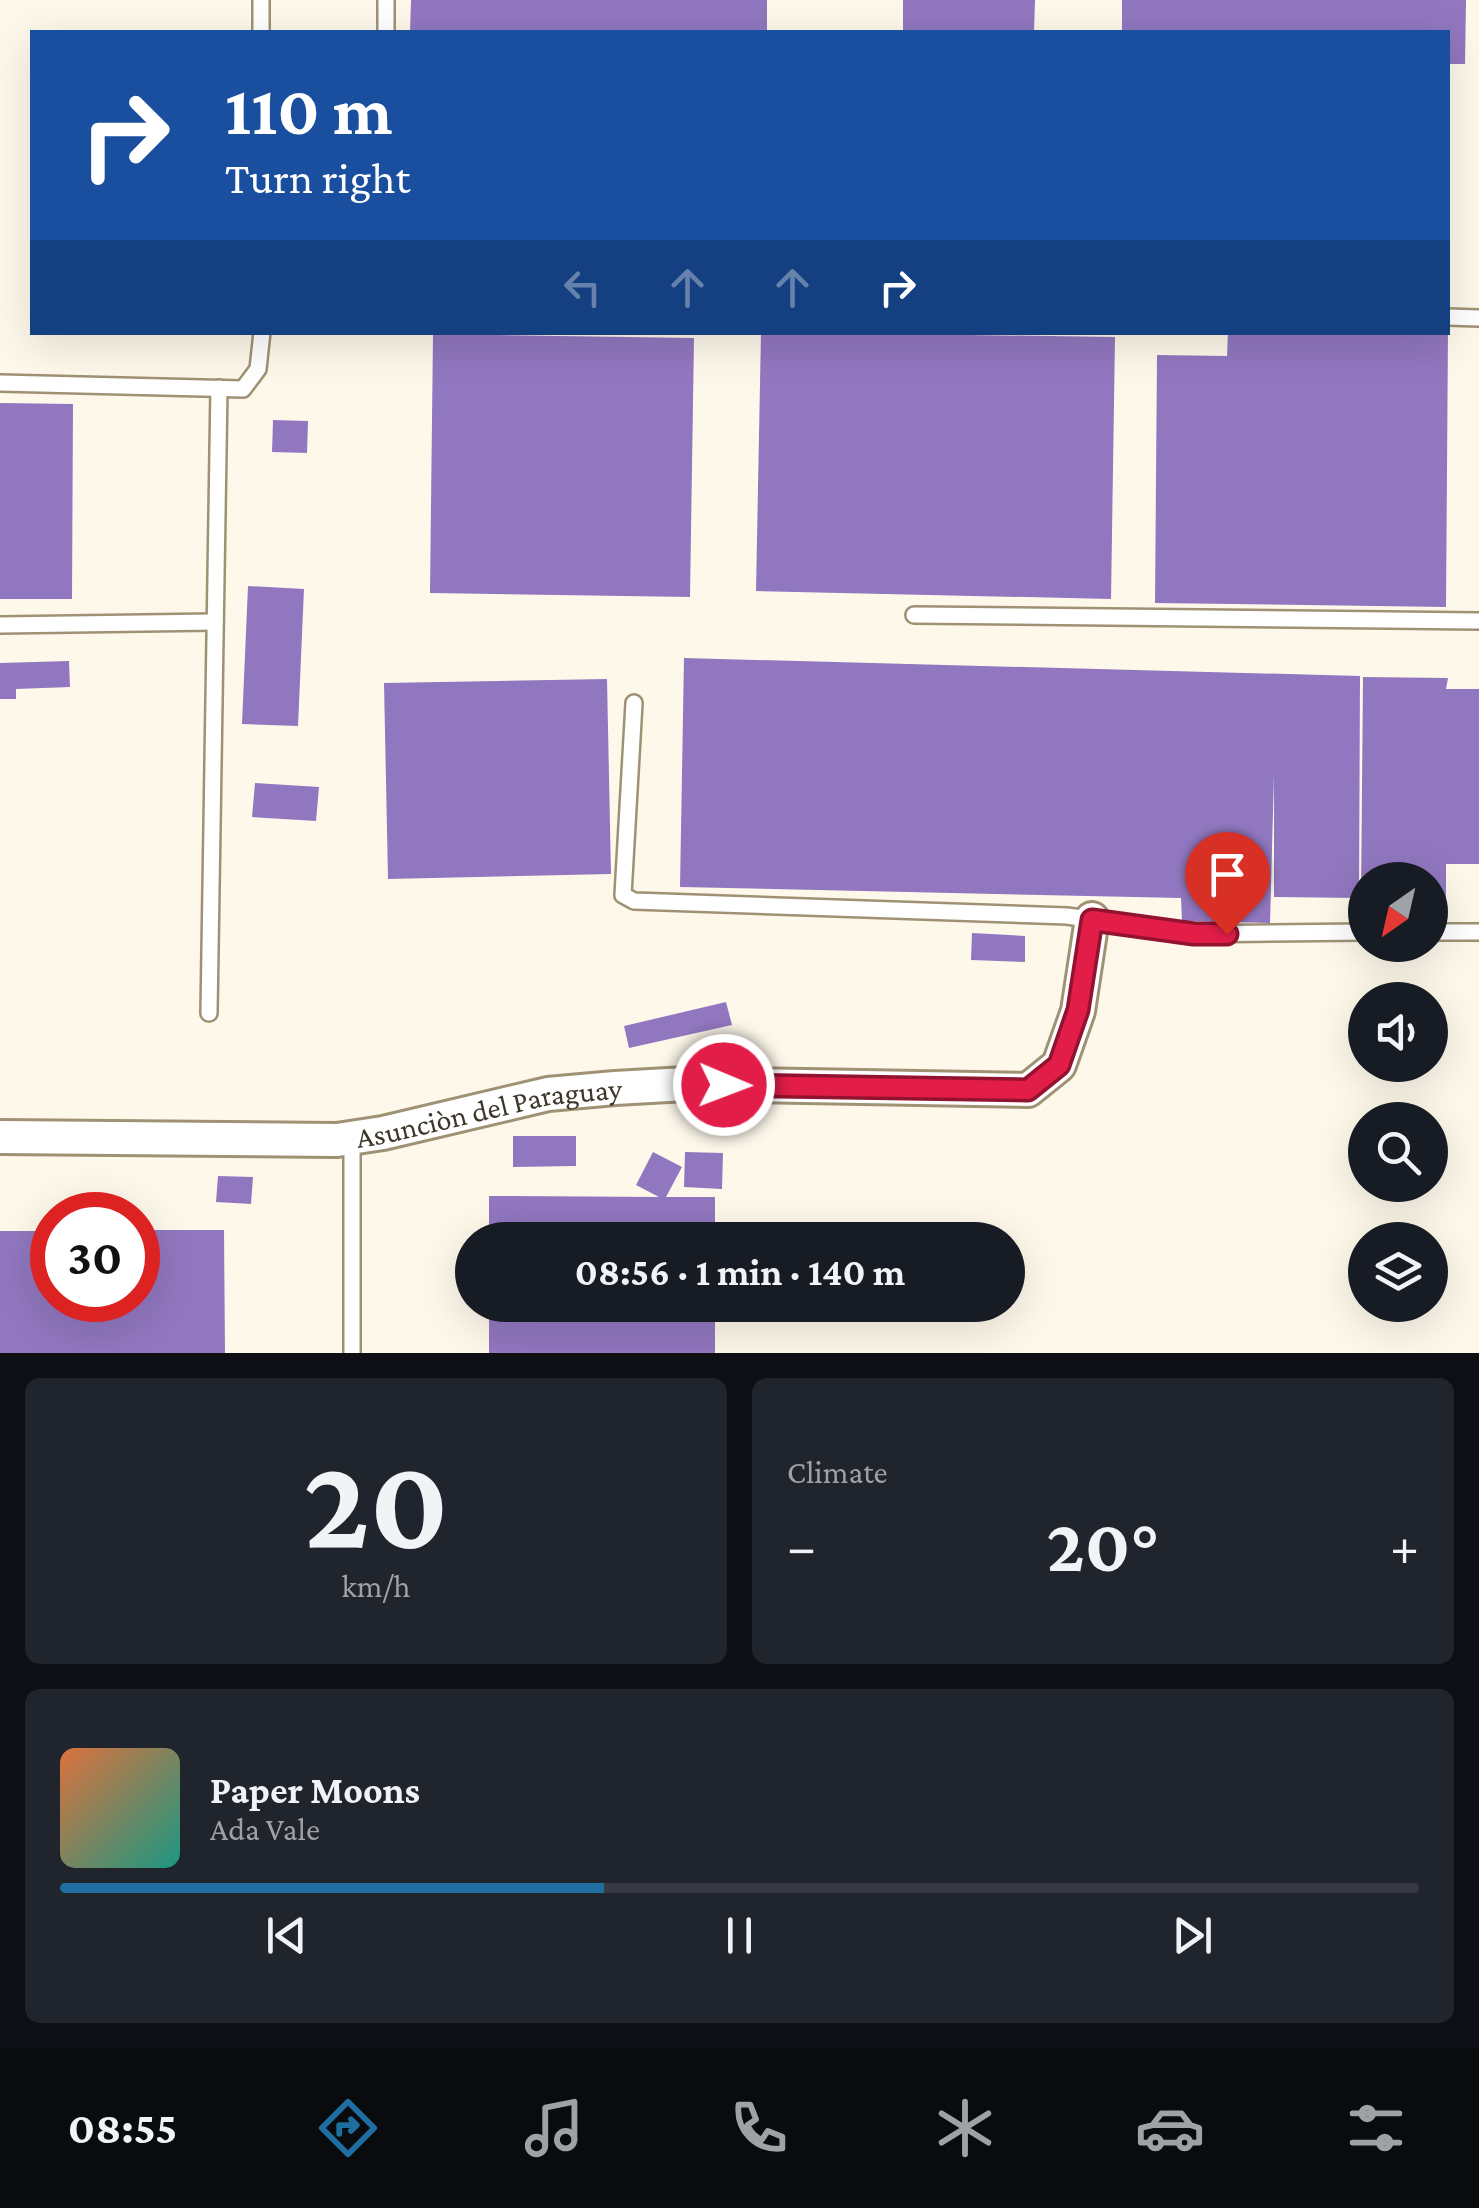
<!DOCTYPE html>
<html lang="en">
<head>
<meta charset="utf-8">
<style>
	body { margin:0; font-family:"Crimson Pro",serif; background:#20242c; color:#f1f3f6; height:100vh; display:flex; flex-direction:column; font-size:38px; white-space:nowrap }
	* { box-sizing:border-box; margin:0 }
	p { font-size:32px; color:#9ea1a6 }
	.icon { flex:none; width:55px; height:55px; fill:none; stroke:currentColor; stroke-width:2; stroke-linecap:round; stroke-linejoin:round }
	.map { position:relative; height:1353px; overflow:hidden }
	.drawer { display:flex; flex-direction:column; gap:25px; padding:25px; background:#0d0f14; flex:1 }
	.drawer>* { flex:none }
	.guide { position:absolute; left:30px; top:30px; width:1420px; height:305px; border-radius:0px; box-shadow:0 10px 40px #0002; background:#1a4fa0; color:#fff; overflow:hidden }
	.needle { width:65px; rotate:214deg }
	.fabs { position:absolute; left:1348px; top:862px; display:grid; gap:20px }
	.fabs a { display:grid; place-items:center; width:100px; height:100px; border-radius:50%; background:#171b24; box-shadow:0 10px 40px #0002; font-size:50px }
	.speed { position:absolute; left:30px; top:1192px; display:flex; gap:20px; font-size:50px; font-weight:700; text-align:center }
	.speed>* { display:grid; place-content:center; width:130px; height:130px; border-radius:50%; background:#171b24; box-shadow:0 10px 40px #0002; line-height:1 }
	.speed .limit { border:15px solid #d22; background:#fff; color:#111 }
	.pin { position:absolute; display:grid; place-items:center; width:85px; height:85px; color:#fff; margin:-102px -42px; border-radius:50% 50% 50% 0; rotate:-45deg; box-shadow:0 0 10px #0007 }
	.pin .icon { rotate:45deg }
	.me { position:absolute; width:110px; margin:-55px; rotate:91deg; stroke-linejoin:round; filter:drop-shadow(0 0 8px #0008) }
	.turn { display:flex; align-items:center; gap:35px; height:210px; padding:0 30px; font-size:45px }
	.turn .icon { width:130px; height:130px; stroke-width:2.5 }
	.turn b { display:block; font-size:70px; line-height:85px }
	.lanes { display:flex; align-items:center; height:95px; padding:0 30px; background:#0003; justify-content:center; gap:50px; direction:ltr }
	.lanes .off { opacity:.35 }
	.big { font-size:75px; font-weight:700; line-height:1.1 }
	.drawer .widget { flex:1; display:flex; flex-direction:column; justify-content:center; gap:15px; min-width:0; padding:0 35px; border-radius:15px; background:#20242c }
	.drawer .dial { align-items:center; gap:0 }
	.dial b { font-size:130px; line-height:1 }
	.song { display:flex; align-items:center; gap:30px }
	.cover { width:120px; height:120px; border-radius:15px; background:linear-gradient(135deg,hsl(20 70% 55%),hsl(170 70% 35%)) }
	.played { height:10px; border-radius:5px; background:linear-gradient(90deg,#1e6e9f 40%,#363941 40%) }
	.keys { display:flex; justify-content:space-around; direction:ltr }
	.heat { display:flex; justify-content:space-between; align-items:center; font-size:55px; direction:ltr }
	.drawer .tiles { flex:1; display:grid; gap:25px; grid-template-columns:1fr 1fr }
	.widget:last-child { grid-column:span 2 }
	.trip { position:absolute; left:455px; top:1222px; width:570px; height:100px; border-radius:50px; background:#171b24; box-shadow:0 10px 40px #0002; font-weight:700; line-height:100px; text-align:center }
	.menu { display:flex; height:160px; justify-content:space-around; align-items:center; background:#090b0e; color:#9ea1a6 }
	.menu .icon { width:70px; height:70px }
	.menu .on { color:#1e6e9f }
	.menu b { font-size:45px; color:#f1f3f6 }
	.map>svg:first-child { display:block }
</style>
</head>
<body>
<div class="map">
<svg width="1479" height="1353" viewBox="0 0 1479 1353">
	<rect width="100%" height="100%" fill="#fef8eb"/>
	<g fill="#9177bf">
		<path d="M 411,0 L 767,0 L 767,32 L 410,32 Z"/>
		<path d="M 903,0 L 1035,0 L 1034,32 L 903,32 Z"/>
		<path d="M 1122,0 L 1466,0 L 1465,64 L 1448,64 L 1448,32 L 1122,32 Z"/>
		<path d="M 761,332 L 1115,337 L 1111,599 L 756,591 Z"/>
		<path d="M 1228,332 L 1448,332 L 1446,607 L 1155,603 L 1157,355 L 1227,356 Z"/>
		<path d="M 433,334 L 694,338 L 690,597 L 430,593 Z"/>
		<path d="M 0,403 L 73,404 L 72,599 L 0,599 Z"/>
		<path d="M 273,420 L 308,421 L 307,453 L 272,452 Z"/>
		<path d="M 248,586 L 304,589 L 298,726 L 242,724 Z"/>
		<path d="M 684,658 L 1360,676 L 1359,898 L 1274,897 L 1274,775 L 1270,923 L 1182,921 L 1181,898 L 680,887 Z"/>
		<path d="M 69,661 L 70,687 L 16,689 L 16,699 L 0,699 L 0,663 Z"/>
		<path d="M 1363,677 L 1448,678 L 1446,689 L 1479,689 L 1479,864 L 1446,864 L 1446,900 L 1430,900 L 1430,880 L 1365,880 L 1365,899 L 1361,899 Z"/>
		<path d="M 607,679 L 611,874 L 388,879 L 384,683 Z"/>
		<path d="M 255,783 L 319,787 L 316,821 L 252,817 Z"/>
		<path d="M 972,933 L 1025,936 L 1025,962 L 971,960 Z"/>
		<path d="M 726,1002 L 732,1025 L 629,1048 L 624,1026 Z"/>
		<path d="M 513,1136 L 576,1136 L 576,1166 L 513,1167 Z"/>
		<path d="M 653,1152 L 682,1167 L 666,1197 L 715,1197 L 715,1240 L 489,1240 L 489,1196 L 659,1197 L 636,1185 Z"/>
		<path d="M 685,1152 L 723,1153 L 722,1189 L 684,1187 Z"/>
		<path d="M 218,1176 L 253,1177 L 251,1204 L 216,1202 Z"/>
		<path d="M 138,1230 L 224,1230 L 225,1353 L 0,1353 L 0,1231 L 52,1231 L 52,1300 L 138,1300 Z"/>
		<rect x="489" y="1305" width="226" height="48"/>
	</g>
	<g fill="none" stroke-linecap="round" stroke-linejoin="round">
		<g stroke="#9f9274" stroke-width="20">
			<g id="lane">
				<path d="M 261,0 L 261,32"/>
				<path d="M 386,32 L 386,0"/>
				<path d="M 1448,317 L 1479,318"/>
				<path d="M 0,383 L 243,389 L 258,369 L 262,332"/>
				<path d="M 914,615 L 1479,621"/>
				<path d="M 0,625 L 215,622"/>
				<path d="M 634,703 L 623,895 L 634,901 L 1067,916 L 1194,934 L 1365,932"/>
				<path d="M 1430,932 L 1479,932"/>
				<path d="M 209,1013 L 219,388"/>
				<path d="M 352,1353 L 352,1137"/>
			</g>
		</g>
		<g stroke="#9f9274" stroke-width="38">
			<g id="street">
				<path id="s1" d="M 0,1137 L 337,1140 L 383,1133 L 548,1094 L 615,1088 L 686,1084 L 1028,1090 L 1059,1065 L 1078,1011 L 1092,919"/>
			</g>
		</g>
		<use href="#lane" stroke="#fff" stroke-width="15"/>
		<use href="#street" stroke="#fff" stroke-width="32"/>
	</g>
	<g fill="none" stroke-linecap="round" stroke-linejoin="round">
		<g stroke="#92132f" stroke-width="25">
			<path id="route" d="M 724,1085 L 1028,1090 L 1059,1065 L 1078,1010 L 1092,920 L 1194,934 L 1227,934"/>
		</g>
		<use href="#route" stroke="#e11d48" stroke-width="18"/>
	</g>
	<g text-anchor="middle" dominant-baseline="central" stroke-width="10" stroke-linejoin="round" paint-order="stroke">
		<g font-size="30" fill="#3d372a" stroke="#fff">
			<text stroke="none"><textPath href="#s1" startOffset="492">Asunciòn del Paraguay</textPath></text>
		</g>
	</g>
</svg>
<div class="fabs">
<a><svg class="needle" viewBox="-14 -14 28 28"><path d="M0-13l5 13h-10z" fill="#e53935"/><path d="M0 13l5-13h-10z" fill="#9ea1a6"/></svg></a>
<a><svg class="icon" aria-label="sound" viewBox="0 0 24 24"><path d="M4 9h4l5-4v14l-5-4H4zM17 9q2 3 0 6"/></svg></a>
<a><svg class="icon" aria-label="search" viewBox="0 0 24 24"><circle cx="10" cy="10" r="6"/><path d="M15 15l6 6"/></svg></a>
<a><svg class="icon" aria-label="layers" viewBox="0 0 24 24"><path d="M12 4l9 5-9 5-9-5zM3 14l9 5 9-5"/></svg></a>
</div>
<div class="speed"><div class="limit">30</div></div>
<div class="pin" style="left:1227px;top:934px;background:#d93025"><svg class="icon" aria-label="arrive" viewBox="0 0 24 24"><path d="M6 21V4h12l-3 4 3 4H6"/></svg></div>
<svg class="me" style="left:724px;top:1085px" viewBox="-20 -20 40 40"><circle r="17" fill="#e11d48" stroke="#fff" stroke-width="3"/><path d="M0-11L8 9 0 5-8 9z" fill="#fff"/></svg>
<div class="trip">08:56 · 1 min · 140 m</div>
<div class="guide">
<div class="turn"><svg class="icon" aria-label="right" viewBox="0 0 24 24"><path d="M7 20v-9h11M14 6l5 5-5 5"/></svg><div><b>110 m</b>Turn right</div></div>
<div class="lanes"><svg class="icon off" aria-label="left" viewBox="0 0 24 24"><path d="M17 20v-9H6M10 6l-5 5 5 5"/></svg><svg class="icon off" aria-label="ahead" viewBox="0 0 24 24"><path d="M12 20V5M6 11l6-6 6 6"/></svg><svg class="icon off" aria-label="ahead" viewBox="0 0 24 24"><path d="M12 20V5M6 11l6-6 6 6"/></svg><svg class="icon" aria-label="right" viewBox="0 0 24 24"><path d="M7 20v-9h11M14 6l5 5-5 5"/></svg></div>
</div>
</div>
<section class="drawer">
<div class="tiles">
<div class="widget dial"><b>20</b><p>km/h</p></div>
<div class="widget"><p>Climate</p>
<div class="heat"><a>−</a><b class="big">20°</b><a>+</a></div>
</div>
<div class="widget">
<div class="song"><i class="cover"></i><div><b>Paper Moons</b><p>Ada Vale</p></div></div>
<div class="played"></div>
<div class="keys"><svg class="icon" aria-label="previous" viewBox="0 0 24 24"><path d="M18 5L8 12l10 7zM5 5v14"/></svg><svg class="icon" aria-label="pause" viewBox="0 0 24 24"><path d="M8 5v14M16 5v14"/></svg><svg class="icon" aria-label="next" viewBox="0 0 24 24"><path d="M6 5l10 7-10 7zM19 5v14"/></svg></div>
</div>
</div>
</section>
<nav class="menu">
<b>08:55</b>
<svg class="icon on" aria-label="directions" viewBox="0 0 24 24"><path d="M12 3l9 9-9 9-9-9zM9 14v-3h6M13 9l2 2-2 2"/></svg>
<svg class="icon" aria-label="music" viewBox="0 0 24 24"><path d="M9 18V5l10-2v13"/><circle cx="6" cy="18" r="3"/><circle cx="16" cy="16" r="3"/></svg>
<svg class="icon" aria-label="phone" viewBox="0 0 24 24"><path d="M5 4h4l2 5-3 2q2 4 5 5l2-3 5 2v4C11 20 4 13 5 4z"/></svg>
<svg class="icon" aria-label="climate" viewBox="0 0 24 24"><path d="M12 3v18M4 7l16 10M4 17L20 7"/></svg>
<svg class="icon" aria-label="car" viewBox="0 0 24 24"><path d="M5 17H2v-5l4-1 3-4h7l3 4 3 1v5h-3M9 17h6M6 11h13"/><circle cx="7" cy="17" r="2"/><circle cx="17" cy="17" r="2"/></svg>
<svg class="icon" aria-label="filters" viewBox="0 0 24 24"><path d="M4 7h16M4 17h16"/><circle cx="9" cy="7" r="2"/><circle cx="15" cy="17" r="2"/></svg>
</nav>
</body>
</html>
